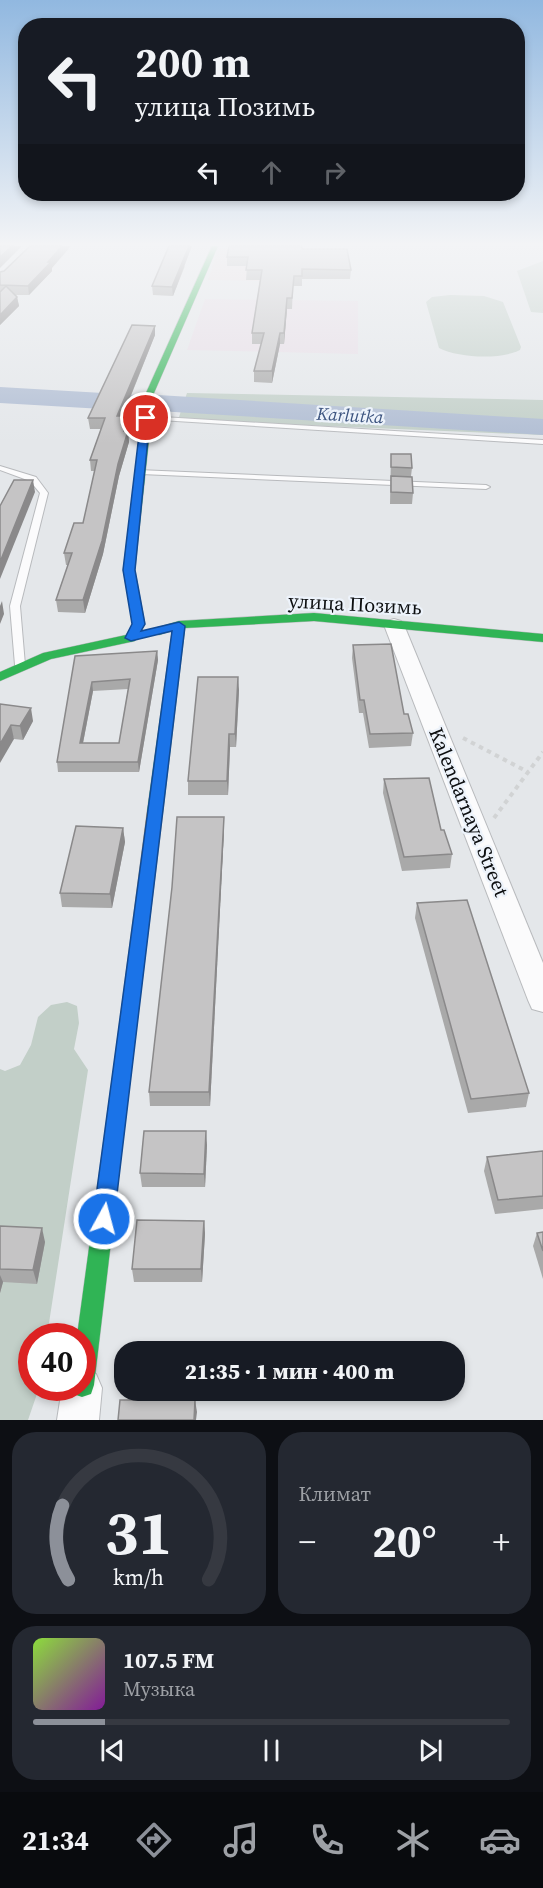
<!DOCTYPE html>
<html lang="ru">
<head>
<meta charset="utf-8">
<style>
	body { margin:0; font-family:"Source Serif 4",serif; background:#242831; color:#f1f3f6; height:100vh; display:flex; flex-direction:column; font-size:22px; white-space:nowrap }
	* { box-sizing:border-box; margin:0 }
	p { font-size:20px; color:#9ea1a6 }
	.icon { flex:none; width:33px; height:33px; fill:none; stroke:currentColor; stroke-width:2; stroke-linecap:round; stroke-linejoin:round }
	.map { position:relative; height:1420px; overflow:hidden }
	.details { display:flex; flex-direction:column; gap:12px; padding:12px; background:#0d0f14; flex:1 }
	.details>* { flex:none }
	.guide { position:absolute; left:18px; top:18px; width:507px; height:183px; border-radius:24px; box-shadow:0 3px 9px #0003; background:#171b24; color:#f1f3f6; overflow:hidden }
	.speed { position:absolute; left:18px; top:1323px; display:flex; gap:12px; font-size:30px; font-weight:700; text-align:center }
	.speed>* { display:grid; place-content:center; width:78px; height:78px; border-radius:50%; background:#171b24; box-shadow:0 3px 9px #0003; line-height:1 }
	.speed .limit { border:9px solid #d22; background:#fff; color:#111 }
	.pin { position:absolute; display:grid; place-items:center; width:51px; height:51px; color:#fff; margin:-26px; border:3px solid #fff; border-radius:50%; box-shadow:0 2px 6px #0007 }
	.me { position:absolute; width:66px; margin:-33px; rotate:7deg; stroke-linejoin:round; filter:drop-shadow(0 0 4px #0008) }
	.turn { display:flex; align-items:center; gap:21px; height:126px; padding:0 18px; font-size:27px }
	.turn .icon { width:78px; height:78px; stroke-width:2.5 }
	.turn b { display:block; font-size:42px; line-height:51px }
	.lanes { display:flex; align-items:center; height:57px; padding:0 18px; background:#0003; justify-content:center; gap:30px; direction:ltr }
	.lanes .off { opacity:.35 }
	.big { font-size:45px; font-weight:800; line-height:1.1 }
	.details .tile { flex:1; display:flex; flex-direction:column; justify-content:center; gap:9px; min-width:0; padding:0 21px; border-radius:24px; background:#242831 }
	.details .dial { align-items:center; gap:0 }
	.dial svg { height:156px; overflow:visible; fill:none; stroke:#363941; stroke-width:7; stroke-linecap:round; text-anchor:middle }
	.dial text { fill:#f1f3f6; stroke:none }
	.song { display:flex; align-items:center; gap:18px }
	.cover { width:72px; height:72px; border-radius:9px; background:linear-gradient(135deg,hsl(90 70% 55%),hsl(290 70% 35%)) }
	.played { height:6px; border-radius:3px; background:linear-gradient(90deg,#8c9099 15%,#363941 15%) }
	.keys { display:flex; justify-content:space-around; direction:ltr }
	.heat { display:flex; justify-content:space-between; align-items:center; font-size:33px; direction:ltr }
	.details .tiles { flex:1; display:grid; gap:12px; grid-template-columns:1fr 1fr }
	.tile:last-child { grid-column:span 2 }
	.trip { position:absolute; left:114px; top:1341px; width:351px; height:60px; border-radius:24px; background:#171b24; box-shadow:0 3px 9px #0003; font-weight:800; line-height:60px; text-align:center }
	.dock { display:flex; height:96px; justify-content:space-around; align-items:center; background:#090b0e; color:#9ea1a6 }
	.dock .icon { width:42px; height:42px }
	.dock .active { color:#8c9099 }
	.dock b { font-size:27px; color:#f1f3f6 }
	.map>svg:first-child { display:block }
</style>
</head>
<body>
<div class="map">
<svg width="543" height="1420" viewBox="0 0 543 1420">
	<rect width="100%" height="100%" fill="#e4e7ea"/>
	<path fill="#eadddf" d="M 320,248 L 318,268 L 277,281 L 208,280 L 218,249 Z"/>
	<path fill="#e7dde6" d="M 205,299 L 358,301 L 358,354 L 187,350 Z"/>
	<g fill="#c2cfc8">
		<path d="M 543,261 L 543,313 L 531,312 L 517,271 Z"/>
		<path d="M 450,295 L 484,296 L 503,302 L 521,347 L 520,350 C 500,360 459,358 439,348 L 426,302 L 432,297 Z"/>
		<path d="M 187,393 L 543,400 L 543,435 L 178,420 Z"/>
		<path d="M 67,1002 L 77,1006 L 79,1023 L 74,1049 L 88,1070 L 47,1336 L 32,1336 L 32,1388 L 39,1388 L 38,1391 L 28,1420 L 0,1420 L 0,1069 L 5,1071 L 20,1065 L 31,1045 L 38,1017 L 51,1005 Z"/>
	</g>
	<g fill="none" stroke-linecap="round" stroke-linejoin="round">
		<path fill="#b0bdd3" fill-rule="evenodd" d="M 0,387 L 137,395 L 148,399 L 158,395 L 543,419 L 543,435 L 158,411 L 148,407 L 137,411 L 0,403 Z"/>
		<g stroke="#b8babd" stroke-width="2">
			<g id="lane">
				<path d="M 146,416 L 543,440 L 543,444 L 144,419 L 143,418 Z"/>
				<path d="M 0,466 L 36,477 L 48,493 L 20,606 L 25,665 L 20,668 L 15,665 L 10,606 L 40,493 L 30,481 L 0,470 Z"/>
				<path d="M 138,470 L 486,485 L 490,487 L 486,489 L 141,474 L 137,472 Z"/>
			</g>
		</g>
		<g stroke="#b8babd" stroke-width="2">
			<g id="street">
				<path d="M 394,619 L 401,621 L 404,625 L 543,963 L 543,1012 L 532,1009 L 528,1000 L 384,625 L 387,621 Z"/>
				<path d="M 82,1368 L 96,1374 L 102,1388 L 99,1420 L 57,1420 L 62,1388 L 82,1388 Z"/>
			</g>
		</g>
		<g stroke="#b8babd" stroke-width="1">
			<g id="fast">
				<path d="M 212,246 L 218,246 L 154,393 L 135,570 L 145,624 L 135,641 L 51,659 L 0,681 L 0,672 L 43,653 L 126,635 L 133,624 L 123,570 L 146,393 Z"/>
				<path d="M 314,613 L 543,634 L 543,642 L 314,621 L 185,628 L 163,812 L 160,816 L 150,816 L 147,812 L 172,631 L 159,635 L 155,634 L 153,631 L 155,628 L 179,621 Z"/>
				<path d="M 124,1049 L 131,1051 L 133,1057 L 94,1385 L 91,1394 L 82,1397 L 73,1394 L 71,1388 L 82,1388 L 82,1336 L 77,1336 L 115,1057 L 117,1051 Z"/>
			</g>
		</g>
		<g stroke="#b8babd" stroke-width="1">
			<path id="slow" d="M 155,807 L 160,808 L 163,812 L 133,1057 L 131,1063 L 124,1065 L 117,1063 L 115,1057 L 147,812 L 150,808 Z"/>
		</g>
		<g stroke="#d1d3d4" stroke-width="4" stroke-dasharray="4.5 4.5" stroke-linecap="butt">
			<path d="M 463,738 L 528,772"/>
			<path d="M 494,818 L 543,752"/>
		</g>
		<use href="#lane" fill="#fbfbfc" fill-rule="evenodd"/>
		<use href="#street" fill="#fbfbfc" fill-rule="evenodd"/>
		<use href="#fast" fill="#30b455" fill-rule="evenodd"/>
		<use href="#slow" fill="#ff9f0a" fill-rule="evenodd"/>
	</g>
	<g fill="#a9a9a9" fill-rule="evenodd">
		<path d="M 302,249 L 351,270 L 350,279 L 302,279 L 302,286 L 293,286 L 292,309 L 287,309 L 284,344 L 280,344 L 272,383 L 254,382 L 254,371 L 261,344 L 252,344 L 252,333 L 260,280 L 246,280 L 247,266 L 227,266 L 227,257 Z"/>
		<path d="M 185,266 L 173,296 L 153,295 L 152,286 Z"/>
		<path d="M 52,268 L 52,271 L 29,295 L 16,295 L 17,297 L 19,306 L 0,325 L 0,272 Z"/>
		<path d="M 155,326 L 155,335 L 123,416 L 130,427 L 128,433 L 129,442 L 119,476 L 103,554 L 85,613 L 58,612 L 56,600 L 68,565 L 66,565 L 64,553 L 83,523 L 95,471 L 91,471 L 90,460 L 101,429 L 90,429 L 88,418 Z"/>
		<path d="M 391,454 L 412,468 L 411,476 L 413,493 L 412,504 L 390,504 Z"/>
		<path d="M 353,645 L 413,733 L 411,746 L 369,748 L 363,713 L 359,713 L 352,658 Z"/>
		<path d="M 157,651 L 158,660 L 139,772 L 58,772 L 57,762 L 75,656 ZM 128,689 L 119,743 L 83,743 L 93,691 Z"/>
		<path d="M 239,690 L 236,747 L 230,747 L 228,795 L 188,795 L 188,781 Z"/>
		<path d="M 0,704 L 33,721 L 23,740 L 14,739 Z"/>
		<path d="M 384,779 L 441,830 L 452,854 L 450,868 L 402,871 L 383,793 Z"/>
		<path d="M 123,828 L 125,842 L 112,908 L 62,907 L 60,893 Z"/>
		<path d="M 224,831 L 210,1106 L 150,1106 L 149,1092 Z"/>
		<path d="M 417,903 L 529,1093 L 526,1107 L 468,1113 L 415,918 Z"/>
		<path d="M 207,1145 L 205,1187 L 142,1187 L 140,1173 Z"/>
		<path d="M 543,1151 L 543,1209 L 495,1214 L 484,1171 L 487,1157 Z"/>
		<path d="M 204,1221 L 205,1234 L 202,1282 L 134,1282 L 132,1269 Z"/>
		<path d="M 0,1226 L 45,1242 L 37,1284 L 3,1282 L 0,1293 Z"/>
		<path d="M 543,1232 L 543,1279 L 533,1246 L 537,1233 Z"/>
	</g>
	<g fill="#8a898a">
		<path d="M 12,246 L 22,246 L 0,268 L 0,257 Z"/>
		<path d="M 62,246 L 71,246 L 52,268 L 52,271 L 29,295 L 28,286 Z"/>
		<path d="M 189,246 L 192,246 L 173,296 L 172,287 Z"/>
		<path d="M 17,297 L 19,306 L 0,325 L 0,315 Z"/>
		<path d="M 287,298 L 287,309 L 284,344 L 284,333 Z"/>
		<path d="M 155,326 L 155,335 L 118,427 L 117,416 Z"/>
		<path d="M 280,333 L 280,344 L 272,383 L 272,371 Z"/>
		<path d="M 129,416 L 130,427 L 128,433 L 129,442 L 119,476 L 103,554 L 85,613 L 83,600 L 124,431 Z"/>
		<path d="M 33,480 L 35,492 L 0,579 L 0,562 Z"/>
		<path d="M 2,601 L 4,614 L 0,624 L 0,606 Z"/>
		<path d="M 157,651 L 158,660 L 139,772 L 138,762 Z"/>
		<path d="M 238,677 L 239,690 L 236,747 L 235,734 Z"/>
		<path d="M 92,682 L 93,691 L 81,753 L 80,743 Z"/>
		<path d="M 31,708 L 33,721 L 23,740 L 20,726 Z"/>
		<path d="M 11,725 L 14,739 L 0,763 L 0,744 Z"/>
		<path d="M 229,734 L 230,747 L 228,795 L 227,781 Z"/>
		<path d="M 224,817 L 224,831 L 210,1106 L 209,1092 Z"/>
		<path d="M 123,828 L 125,842 L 112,908 L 110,894 Z"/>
		<path d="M 206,1131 L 207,1145 L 205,1187 L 204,1174 Z"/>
		<path d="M 204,1221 L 205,1234 L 202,1282 L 201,1269 Z"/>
		<path d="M 42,1228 L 45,1242 L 37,1284 L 33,1270 Z"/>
		<path d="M 0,1275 L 3,1282 L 0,1293 Z"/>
		<path d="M 195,1400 L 197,1412 L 196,1420 L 194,1420 Z"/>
	</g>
	<g fill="#c5c4c5" stroke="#8a898a" stroke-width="1.5" fill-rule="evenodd">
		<path d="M 0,246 L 12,246 L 0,257 Z"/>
		<path d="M 30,246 L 62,246 L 48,262 L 51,262 L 28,286 L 0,285 L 0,272 L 4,271 Z"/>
		<path d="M 169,246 L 189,246 L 172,287 L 152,286 Z"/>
		<path d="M 229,246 L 302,246 L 302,249 L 347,249 L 351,270 L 302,269 L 302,276 L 294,276 L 292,298 L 287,298 L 284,333 L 280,333 L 272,371 L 254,371 L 264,333 L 252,333 L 262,270 L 246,270 L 248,257 L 227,257 Z"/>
		<path d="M 6,286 L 17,297 L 0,315 L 0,292 Z"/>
		<path d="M 132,325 L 155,326 L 117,416 L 129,416 L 124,431 L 128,431 L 118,464 L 102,541 L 83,600 L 56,600 L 72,553 L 64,553 L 74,523 L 83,523 L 97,460 L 90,460 L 105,418 L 88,418 Z"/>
		<path d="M 391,454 L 411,454 L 412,468 L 391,467 Z"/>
		<path d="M 391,476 L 412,477 L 413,493 L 391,492 Z"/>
		<path d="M 14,480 L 33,480 L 0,562 L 0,506 Z"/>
		<path d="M 391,644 L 404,714 L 408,714 L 413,733 L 370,734 L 364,700 L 360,700 L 353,645 Z"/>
		<path d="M 157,651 L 138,762 L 57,762 L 75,656 ZM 130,679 L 119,743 L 80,743 L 92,682 Z"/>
		<path d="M 198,677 L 238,677 L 235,734 L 229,734 L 227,781 L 188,781 Z"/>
		<path d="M 0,704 L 31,708 L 20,726 L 11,725 L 0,744 Z"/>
		<path d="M 429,778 L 441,830 L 444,830 L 452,854 L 404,857 L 384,779 Z"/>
		<path d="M 177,817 L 224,817 L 209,1092 L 149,1092 L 172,887 Z"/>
		<path d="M 76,826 L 123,828 L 110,894 L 60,893 Z"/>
		<path d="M 467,900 L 529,1093 L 471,1099 L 417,903 Z"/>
		<path d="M 144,1131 L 206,1131 L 204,1174 L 140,1173 Z"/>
		<path d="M 543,1151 L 543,1196 L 498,1200 L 487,1157 Z"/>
		<path d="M 137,1220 L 204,1221 L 201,1269 L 132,1269 Z"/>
		<path d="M 0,1226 L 42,1228 L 33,1270 L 0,1269 Z"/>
		<path d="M 543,1232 L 543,1251 L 537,1233 Z"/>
		<path d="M 120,1400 L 195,1400 L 194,1420 L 118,1420 Z"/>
	</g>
	<linearGradient id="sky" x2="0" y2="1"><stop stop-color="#91b8e0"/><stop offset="0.55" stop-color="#f3f4f6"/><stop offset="1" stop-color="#f3f4f6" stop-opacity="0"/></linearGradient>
	<rect width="543" height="444" fill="url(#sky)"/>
	<path fill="#1a73e8" stroke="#114b97" stroke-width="1.5" d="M 146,415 L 150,418 L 135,570 L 145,624 L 141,631 L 179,622 L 185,626 L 114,1219 L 111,1226 L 104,1230 L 96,1226 L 93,1219 L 172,631 L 131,641 L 125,638 L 132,624 L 123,570 L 141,418 Z"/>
	<g text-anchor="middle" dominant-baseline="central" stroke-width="4.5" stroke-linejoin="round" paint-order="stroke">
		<g font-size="18" font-style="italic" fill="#3c547f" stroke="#edf3fb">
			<text transform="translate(350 415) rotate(3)">Karlutka</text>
		</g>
		<g font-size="20" fill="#0c0e10" stroke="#edf3fb">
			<text transform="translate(355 604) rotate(3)">улица Позимь</text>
			<text transform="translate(469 812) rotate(68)">Kalendarnaya Street</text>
		</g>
	</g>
</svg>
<div class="speed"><div class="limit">40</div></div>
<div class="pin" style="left:146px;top:418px;background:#d93025"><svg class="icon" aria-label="arrive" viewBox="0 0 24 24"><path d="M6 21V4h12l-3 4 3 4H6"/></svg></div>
<svg class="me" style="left:104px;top:1219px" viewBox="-20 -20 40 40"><circle r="17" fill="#1a73e8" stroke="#fff" stroke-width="3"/><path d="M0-11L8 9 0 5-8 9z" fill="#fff"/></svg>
<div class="trip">21:35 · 1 мин · 400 m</div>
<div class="guide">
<div class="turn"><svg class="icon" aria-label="left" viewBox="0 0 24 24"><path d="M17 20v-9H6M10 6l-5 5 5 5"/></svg><div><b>200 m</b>улица Позимь</div></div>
<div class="lanes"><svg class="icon" aria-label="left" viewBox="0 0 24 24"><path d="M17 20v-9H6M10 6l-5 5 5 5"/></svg><svg class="icon off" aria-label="ahead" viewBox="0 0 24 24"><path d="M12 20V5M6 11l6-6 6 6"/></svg><svg class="icon off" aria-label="right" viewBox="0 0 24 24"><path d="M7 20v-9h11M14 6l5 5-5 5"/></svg></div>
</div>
</div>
<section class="details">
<div class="tiles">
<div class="tile dial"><svg viewBox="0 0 100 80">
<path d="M14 69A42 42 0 1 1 86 69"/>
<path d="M14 69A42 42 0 0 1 11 31" stroke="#8c9099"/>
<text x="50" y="56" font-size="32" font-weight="700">31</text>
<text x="50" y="72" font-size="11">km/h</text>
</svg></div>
<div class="tile"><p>Климат</p>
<div class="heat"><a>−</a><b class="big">20°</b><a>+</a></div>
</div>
<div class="tile">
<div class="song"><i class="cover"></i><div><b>107.5 FM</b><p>Музыка</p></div></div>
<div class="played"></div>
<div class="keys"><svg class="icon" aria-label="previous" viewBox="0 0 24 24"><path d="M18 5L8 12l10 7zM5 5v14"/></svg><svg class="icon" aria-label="pause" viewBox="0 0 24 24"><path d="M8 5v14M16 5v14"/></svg><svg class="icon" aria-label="next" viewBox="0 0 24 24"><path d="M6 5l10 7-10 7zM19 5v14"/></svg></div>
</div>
</div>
</section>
<nav class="dock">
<b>21:34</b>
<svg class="icon active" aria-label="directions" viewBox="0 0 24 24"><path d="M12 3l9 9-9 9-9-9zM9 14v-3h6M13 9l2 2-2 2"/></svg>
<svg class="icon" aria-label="music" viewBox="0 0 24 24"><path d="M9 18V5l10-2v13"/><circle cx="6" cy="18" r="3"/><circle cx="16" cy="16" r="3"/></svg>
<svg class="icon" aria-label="phone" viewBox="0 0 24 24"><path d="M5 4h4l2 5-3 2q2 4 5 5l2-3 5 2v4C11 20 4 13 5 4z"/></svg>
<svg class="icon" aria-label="climate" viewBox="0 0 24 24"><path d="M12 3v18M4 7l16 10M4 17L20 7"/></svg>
<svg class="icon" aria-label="car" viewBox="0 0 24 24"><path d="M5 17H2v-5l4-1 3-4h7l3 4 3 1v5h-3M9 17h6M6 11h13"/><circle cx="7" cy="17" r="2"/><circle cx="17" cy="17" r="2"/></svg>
</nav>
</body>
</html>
